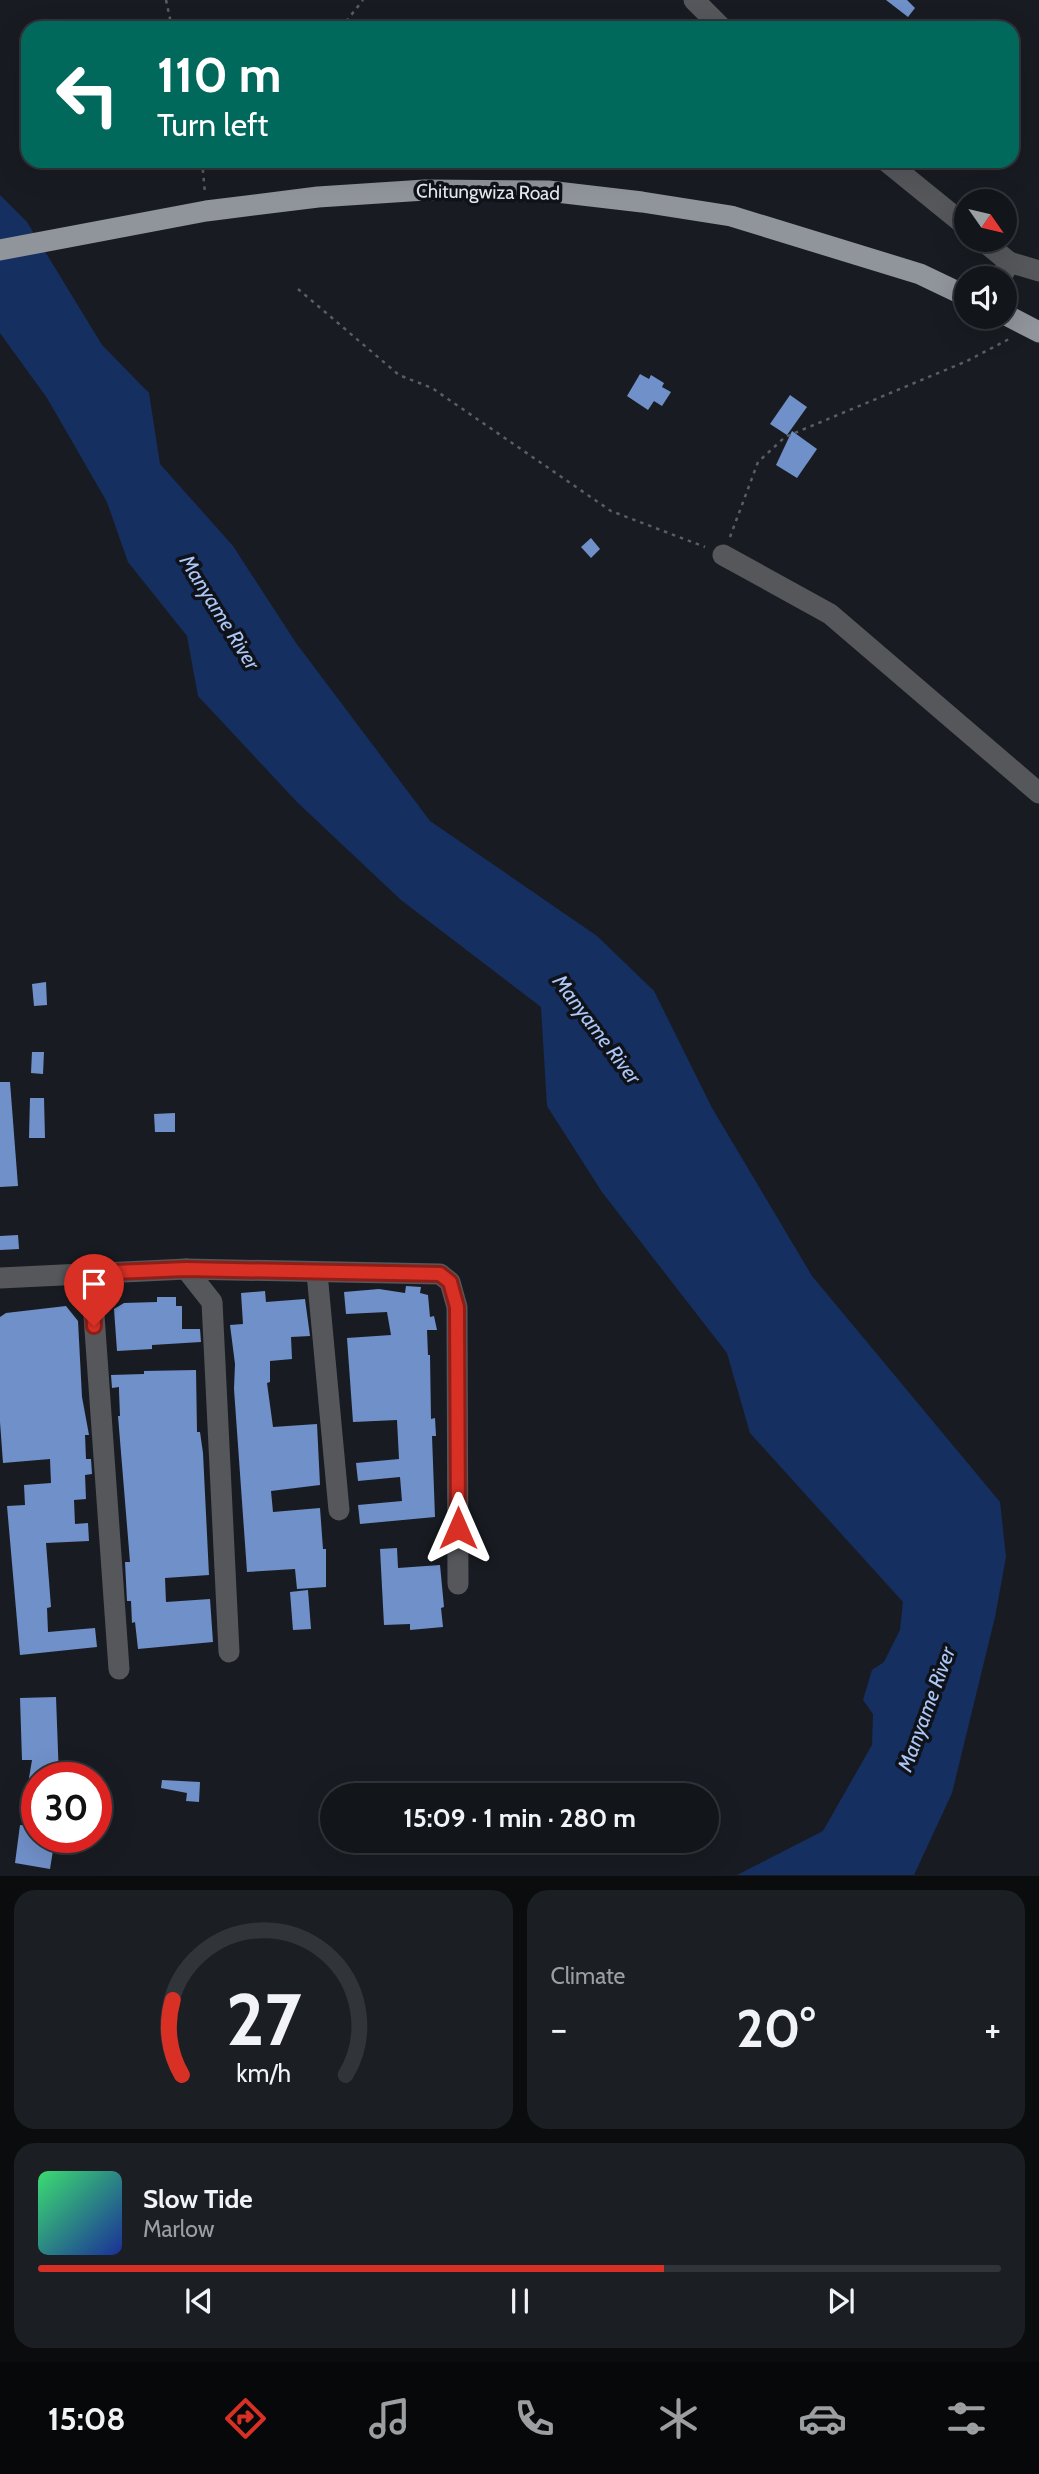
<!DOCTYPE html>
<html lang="en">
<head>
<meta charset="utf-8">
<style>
	body { margin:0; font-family:Cabin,sans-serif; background:#1b1e23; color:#f1f3f6; height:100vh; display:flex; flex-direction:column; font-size:26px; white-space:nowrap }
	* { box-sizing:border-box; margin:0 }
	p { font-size:23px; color:#9c9fa2 }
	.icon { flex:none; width:38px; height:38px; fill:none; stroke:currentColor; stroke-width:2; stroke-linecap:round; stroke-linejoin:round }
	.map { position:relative; height:1876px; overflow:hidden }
	.drawer { display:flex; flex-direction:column; gap:14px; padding:14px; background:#0a0c0e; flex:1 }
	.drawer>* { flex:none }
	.banner { position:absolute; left:21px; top:21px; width:998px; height:147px; border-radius:21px; box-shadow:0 7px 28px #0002,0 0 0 2px #313439; background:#00695c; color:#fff; overflow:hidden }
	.needle { width:46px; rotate:124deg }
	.controls { position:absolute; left:954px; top:189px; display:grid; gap:14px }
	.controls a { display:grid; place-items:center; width:63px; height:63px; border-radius:50%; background:#12151a; box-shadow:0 7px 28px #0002,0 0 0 2px #313439; font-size:35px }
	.speed { position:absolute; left:21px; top:1762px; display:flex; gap:14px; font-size:35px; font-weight:700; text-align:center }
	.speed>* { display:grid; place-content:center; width:91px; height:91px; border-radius:50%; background:#12151a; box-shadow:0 7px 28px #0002,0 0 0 2px #313439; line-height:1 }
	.speed .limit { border:10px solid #d22; background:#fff; color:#111 }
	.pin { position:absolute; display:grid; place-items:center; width:60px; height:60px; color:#fff; margin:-72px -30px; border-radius:50% 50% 50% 0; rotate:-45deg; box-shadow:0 0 7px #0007 }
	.pin .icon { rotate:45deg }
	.me { position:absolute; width:77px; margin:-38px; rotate:0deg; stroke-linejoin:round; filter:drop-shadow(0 0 5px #0008) }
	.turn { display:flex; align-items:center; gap:24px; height:147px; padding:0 21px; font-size:32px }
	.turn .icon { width:91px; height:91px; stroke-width:2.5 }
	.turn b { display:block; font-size:49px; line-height:60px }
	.big { font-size:52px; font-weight:700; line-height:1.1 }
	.drawer .tile { flex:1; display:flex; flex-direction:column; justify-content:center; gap:10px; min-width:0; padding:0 24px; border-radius:21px; background:#1b1e23 }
	.drawer .dial { align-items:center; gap:0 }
	.dial svg { height:182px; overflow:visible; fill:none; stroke:#313439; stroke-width:7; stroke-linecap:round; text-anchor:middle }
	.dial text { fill:#f1f3f6; stroke:none }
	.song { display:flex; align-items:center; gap:21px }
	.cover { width:84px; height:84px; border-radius:10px; background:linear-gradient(135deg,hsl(140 70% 55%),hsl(230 70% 35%)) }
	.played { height:7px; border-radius:4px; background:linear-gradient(90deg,#d93025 65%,#313439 65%) }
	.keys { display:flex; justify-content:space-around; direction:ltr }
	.heat { display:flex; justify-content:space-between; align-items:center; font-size:38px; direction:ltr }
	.drawer .tiles { flex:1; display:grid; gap:14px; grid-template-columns:1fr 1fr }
	.tile:last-child { grid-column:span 2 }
	.trip { position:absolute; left:320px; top:1783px; width:399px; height:70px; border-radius:35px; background:#12151a; box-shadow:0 7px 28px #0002,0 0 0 2px #313439; font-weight:700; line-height:70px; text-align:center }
	.menu { display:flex; height:112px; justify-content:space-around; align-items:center; background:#07080a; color:#9c9fa2 }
	.menu .icon { width:49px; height:49px }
	.menu .current { color:#d93025 }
	.menu b { font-size:32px; color:#f1f3f6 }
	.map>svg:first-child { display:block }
</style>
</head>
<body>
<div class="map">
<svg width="1039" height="1876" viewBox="0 0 1039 1876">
	<rect width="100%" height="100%" fill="#181c22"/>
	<path fill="#162f61" d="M 0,195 L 27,222 L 102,345 L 149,393 L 160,464 L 233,546 L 296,643 L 430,821 L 597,936 L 654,991 L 712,1108 L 812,1276 L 1000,1502 L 1006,1557 L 995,1617 L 952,1793 L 914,1875 L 737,1875 L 823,1831 L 872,1745 L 873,1714 L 863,1700 L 872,1670 L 884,1662 L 900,1630 L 903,1602 L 750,1433 L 727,1353 L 602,1192 L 547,1106 L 541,1007 L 401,900 L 297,802 L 198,696 L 187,636 L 128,562 L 107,502 L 47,398 L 0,333 Z"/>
	<g fill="#7090c9">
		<path d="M 886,0 L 907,0 L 915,8 L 908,17 Z"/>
		<path d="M 640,374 L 649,379 L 651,375 L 664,383 L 662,387 L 671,392 L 662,406 L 654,401 L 648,410 L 627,396 Z"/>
		<path d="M 790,395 L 807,407 L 787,435 L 770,424 Z"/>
		<path d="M 792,431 L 817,449 L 797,478 L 776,465 Z"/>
		<path d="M 591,538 L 600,549 L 591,558 L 581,547 Z"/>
		<path d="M 46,982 L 47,1005 L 34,1006 L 32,984 Z"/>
		<path d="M 32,1052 L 44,1052 L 43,1074 L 31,1073 Z"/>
		<path d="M 0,1082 L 10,1082 L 18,1186 L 0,1187 Z"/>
		<path d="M 30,1098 L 44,1098 L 45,1138 L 29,1138 Z"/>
		<path d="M 175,1113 L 175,1132 L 155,1132 L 154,1114 Z"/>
		<path d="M 18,1235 L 19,1249 L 0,1250 L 0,1236 Z"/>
		<path d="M 406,1286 L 421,1287 L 420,1293 L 428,1295 L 430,1317 L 434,1316 L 437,1330 L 427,1330 L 428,1355 L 430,1355 L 431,1419 L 435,1418 L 436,1436 L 432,1436 L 435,1517 L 360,1524 L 358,1505 L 402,1501 L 400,1477 L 358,1481 L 356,1463 L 399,1459 L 397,1420 L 353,1422 L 347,1338 L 391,1335 L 387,1312 L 346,1314 L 344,1292 L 379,1289 L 405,1293 Z"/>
		<path d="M 265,1291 L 266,1302 L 305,1299 L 310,1336 L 291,1337 L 292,1359 L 270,1361 L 270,1382 L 267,1383 L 273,1427 L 317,1424 L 320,1485 L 271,1491 L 273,1512 L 320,1508 L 323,1549 L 326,1549 L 326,1587 L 297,1589 L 295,1569 L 247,1572 L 234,1389 L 235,1364 L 230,1325 L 243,1324 L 241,1293 Z"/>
		<path d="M 157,1297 L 176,1297 L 176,1306 L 182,1306 L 182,1329 L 200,1329 L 201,1342 L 152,1345 L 152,1349 L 117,1351 L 114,1309 L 124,1303 L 157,1302 Z"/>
		<path d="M 66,1306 L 78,1321 L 82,1397 L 89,1435 L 85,1435 L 86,1459 L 91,1459 L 92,1474 L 85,1475 L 86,1499 L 74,1500 L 75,1524 L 88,1523 L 89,1541 L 46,1543 L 51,1607 L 47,1608 L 48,1632 L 95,1628 L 97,1647 L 20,1655 L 7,1506 L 25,1505 L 24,1485 L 51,1483 L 50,1459 L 3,1463 L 0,1422 L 0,1317 L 6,1313 Z"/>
		<path d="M 196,1370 L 197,1432 L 200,1432 L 203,1453 L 209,1575 L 165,1578 L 166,1602 L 210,1599 L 213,1642 L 138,1649 L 135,1622 L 132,1623 L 131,1601 L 127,1601 L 125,1562 L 130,1562 L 118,1416 L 120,1416 L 119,1391 L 119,1387 L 112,1388 L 111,1375 L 144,1374 L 144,1371 Z"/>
		<path d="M 397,1548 L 398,1568 L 440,1565 L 444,1607 L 441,1608 L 443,1627 L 410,1630 L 410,1624 L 384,1625 L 380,1549 Z"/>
		<path d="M 308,1590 L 311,1629 L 293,1630 L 290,1592 Z"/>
		<path d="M 56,1697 L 59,1778 L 29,1778 L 32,1760 L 22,1760 L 20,1698 Z"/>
		<path d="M 162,1780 L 200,1782 L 199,1802 L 186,1801 L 187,1793 L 161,1788 Z"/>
		<path d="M 20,1825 L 37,1827 L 37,1838 L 55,1838 L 50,1869 L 15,1863 Z"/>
	</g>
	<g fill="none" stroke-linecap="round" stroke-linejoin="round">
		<g stroke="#5a5e63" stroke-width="2.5" stroke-dasharray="3.5 5" stroke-linecap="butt">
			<path d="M 166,0 L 172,28"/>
			<path d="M 341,28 L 363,0"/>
			<path d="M 202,161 L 205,193"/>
			<path d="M 298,289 L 399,375 L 432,388 L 611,511 L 705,547"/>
			<path d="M 730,537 L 758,462 L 785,437 L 967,361 L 1011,338"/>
		</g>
		<g stroke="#55575b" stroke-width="21">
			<path d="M 694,0 L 722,28"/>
			<path d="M 886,161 L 966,226"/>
			<path d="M 982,240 L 1009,262"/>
			<path d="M 1001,278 L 1009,262 L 1039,271"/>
			<path d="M 723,555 L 830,614 L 1039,793"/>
			<path d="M 186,1269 L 212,1302 L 229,1652"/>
			<path d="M 91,1273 L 119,1669"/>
			<path d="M 317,1273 L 339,1510"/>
			<path d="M 0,1278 L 186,1269 L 440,1274 L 450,1282 L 457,1307 L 458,1584"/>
		</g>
		<g stroke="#90949b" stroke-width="21">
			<path d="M 0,250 L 206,211 L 318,197 L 425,190 L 548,191 L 642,202 L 731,216 L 920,274 L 966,296"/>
			<path d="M 1004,314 L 1039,332"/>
		</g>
	</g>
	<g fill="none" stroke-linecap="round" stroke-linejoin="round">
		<g stroke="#8d1f18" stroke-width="18">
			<path id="route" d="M 94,1326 L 91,1273 L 186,1269 L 440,1274 L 450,1282 L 457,1307 L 458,1528"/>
		</g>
		<use href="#route" stroke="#d93025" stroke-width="12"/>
	</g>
	<g text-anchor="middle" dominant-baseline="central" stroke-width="7" stroke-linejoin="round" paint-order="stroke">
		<g font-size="19" fill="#e6e9ed" stroke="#0f1319">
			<text transform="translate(488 192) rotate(1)">Chitungwiza Road</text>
		</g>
		<g font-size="21" font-style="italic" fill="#acc7f7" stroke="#0f1319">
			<text transform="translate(220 612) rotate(58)">Manyame River</text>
			<text transform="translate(597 1029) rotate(53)">Manyame River</text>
			<text transform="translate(926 1709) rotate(-70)">Manyame River</text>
		</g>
	</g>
</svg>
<div class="controls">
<a><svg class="needle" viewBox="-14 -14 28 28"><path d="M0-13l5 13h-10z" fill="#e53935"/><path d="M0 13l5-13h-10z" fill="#9c9fa2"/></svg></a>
<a><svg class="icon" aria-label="sound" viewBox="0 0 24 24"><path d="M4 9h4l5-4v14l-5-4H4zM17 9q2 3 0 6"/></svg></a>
</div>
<div class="speed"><div class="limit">30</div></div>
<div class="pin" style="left:94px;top:1326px;background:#d93025"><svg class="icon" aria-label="arrive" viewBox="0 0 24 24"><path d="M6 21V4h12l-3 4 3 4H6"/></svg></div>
<svg class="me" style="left:458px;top:1528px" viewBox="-20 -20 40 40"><path d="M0-17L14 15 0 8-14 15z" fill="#d93025" stroke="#fff" stroke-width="4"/></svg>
<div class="trip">15:09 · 1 min · 280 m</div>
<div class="banner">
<div class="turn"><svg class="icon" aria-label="left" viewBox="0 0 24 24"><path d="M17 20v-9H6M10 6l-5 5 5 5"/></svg><div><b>110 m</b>Turn left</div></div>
</div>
</div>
<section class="drawer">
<div class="tiles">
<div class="tile dial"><svg viewBox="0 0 100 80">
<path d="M14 69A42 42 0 1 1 86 69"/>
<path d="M14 69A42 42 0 0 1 10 36" stroke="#d93025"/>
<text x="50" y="56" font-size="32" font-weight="700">27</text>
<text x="50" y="72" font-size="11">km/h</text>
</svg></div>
<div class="tile"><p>Climate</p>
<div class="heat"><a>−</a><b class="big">20°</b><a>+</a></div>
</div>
<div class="tile">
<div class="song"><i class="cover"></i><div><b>Slow Tide</b><p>Marlow</p></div></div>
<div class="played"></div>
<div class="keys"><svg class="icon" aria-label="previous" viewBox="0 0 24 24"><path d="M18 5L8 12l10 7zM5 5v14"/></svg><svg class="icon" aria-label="pause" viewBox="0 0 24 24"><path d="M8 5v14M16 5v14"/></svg><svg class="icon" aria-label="next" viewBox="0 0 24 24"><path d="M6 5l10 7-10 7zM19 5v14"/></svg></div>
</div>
</div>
</section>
<nav class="menu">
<b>15:08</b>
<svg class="icon current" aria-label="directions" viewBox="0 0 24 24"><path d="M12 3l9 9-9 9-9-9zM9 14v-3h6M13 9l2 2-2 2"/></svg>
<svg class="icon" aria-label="music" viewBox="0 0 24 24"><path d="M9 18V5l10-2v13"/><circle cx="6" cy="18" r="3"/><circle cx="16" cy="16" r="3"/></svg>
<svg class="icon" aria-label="phone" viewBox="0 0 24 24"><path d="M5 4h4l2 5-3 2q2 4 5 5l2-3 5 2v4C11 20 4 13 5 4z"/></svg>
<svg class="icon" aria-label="climate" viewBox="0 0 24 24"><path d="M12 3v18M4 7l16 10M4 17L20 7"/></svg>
<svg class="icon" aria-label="car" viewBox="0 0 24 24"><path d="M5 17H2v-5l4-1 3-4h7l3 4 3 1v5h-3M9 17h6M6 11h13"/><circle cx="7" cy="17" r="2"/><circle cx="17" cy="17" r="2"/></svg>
<svg class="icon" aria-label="filters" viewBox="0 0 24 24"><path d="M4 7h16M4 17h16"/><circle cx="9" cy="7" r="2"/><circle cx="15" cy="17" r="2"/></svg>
</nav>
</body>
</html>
